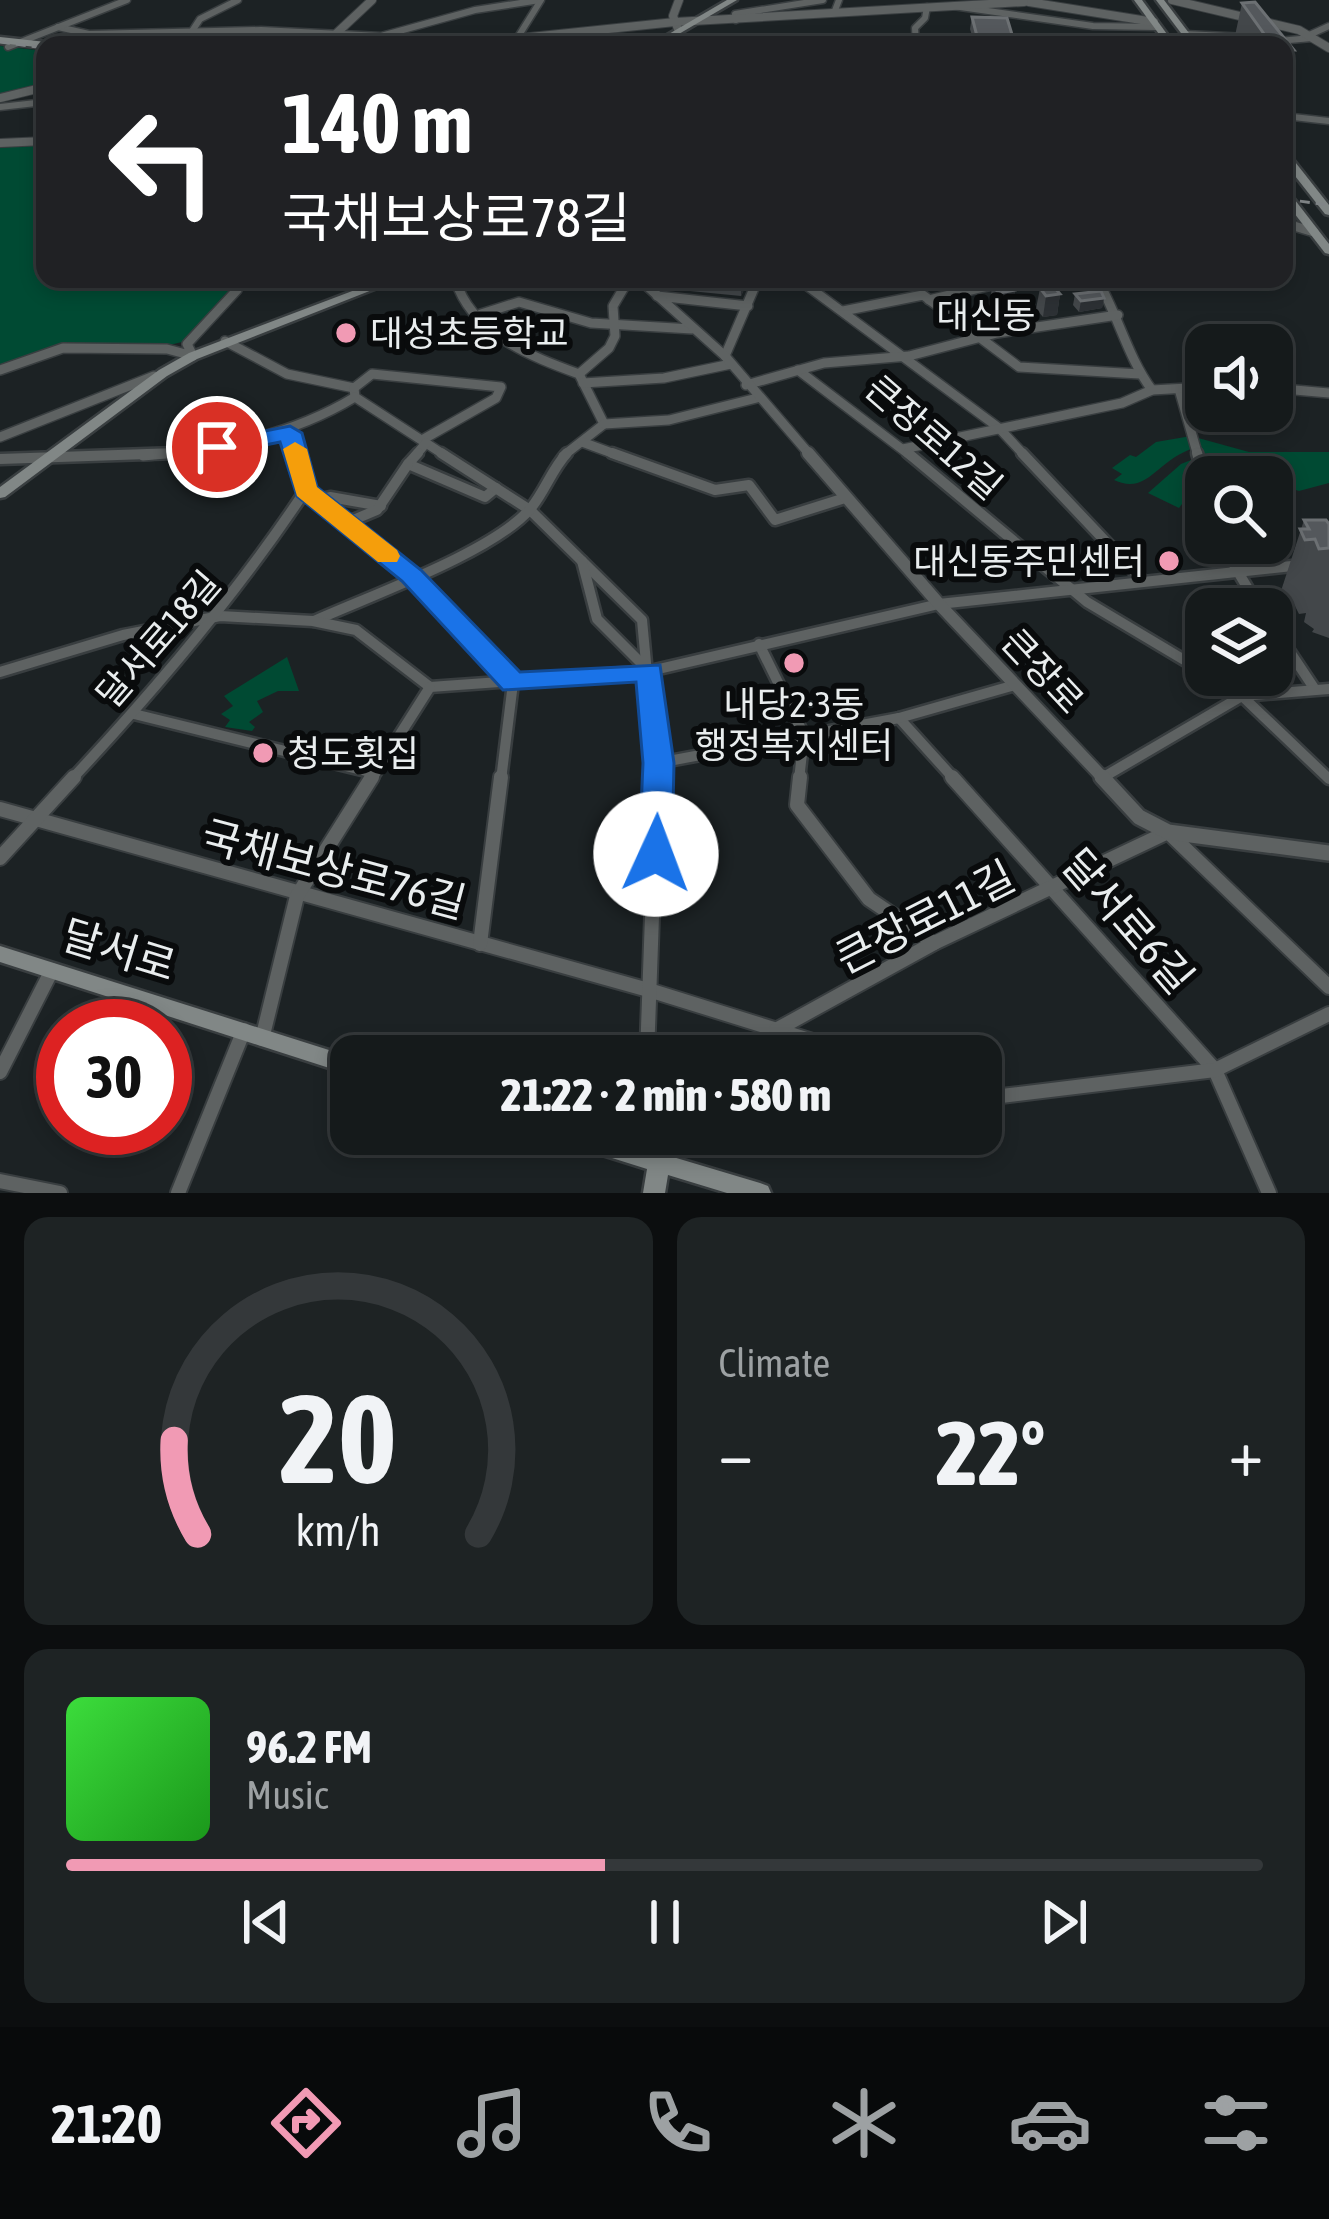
<!DOCTYPE html>
<html lang="en">
<head>
<meta charset="utf-8">
<style>
	body { margin:0; font-family:"Asap Condensed","Noto Sans KR",sans-serif; background:#1e2324; color:#f1f3f6; height:100vh; display:flex; flex-direction:column; font-size:45px; white-space:nowrap }
	* { box-sizing:border-box; margin:0 }
	p { font-size:39px; color:#9da1a3 }
	.icon { flex:none; width:66px; height:66px; fill:none; stroke:currentColor; stroke-width:2; stroke-linecap:round; stroke-linejoin:round }
	.map { position:relative; height:1193px; overflow:hidden }
	.details { display:flex; flex-direction:column; gap:24px; padding:24px; background:#0c0e0f; flex:1 }
	.details>* { flex:none }
	.top-card { position:absolute; left:36px; top:36px; width:1257px; height:252px; border-radius:24px; box-shadow:0 6px 18px #0003,0 0 0 3px #34383a; background:#202124; color:#fff; overflow:hidden }
	.controls { position:absolute; left:1185px; top:324px; display:grid; gap:24px }
	.controls a { display:grid; place-items:center; width:108px; height:108px; border-radius:24px; background:#151a1b; box-shadow:0 6px 18px #0003,0 0 0 3px #34383a; font-size:60px }
	.speed { position:absolute; left:36px; top:999px; display:flex; gap:24px; font-size:60px; font-weight:700; text-align:center }
	.speed>* { display:grid; place-content:center; width:156px; height:156px; border-radius:50%; background:#151a1b; box-shadow:0 6px 18px #0003,0 0 0 3px #34383a; line-height:1 }
	.speed .limit { border:18px solid #d22; background:#fff; color:#111 }
	.pin { position:absolute; display:grid; place-items:center; width:102px; height:102px; color:#fff; margin:-51px; border:6px solid #fff; border-radius:50%; box-shadow:0 3px 12px #0007 }
	.me { position:absolute; width:132px; margin:-66px; rotate:2deg; stroke-linejoin:round; filter:drop-shadow(0 0 9px #0008) }
	.turn { display:flex; align-items:center; gap:42px; height:252px; padding:0 48px; font-size:54px }
	.turn .icon { width:156px; height:156px; stroke-width:2.5 }
	.turn b { display:block; font-size:84px; line-height:102px }
	.big { font-size:90px; font-weight:800; line-height:1.1 }
	.details .widget { flex:1; display:flex; flex-direction:column; justify-content:center; gap:18px; min-width:0; padding:0 42px; border-radius:24px; background:#1e2324 }
	.details .dial { align-items:center; gap:0 }
	.dial svg { height:312px; overflow:visible; fill:none; stroke:#34383a; stroke-width:7; stroke-linecap:round; text-anchor:middle }
	.dial text { fill:#f1f3f6; stroke:none }
	.song { display:flex; align-items:center; gap:36px }
	.cover { width:144px; height:144px; border-radius:18px; background:linear-gradient(135deg,hsl(120 70% 55%),hsl(120 70% 35%)) }
	.played { height:12px; border-radius:6px; background:linear-gradient(90deg,#f19ab4 45%,#34383a 45%) }
	.keys { display:flex; justify-content:space-around; direction:ltr }
	.heat { display:flex; justify-content:space-between; align-items:center; font-size:66px; direction:ltr }
	.details .tiles { flex:1; display:grid; gap:24px; grid-template-columns:1fr 1fr }
	.widget:last-child { grid-column:span 2 }
	.trip { position:absolute; left:330px; top:1035px; width:672px; height:120px; border-radius:24px; background:#151a1b; box-shadow:0 6px 18px #0003,0 0 0 3px #34383a; font-weight:800; line-height:120px; text-align:center }
	.tabs { display:flex; height:192px; justify-content:space-around; align-items:center; background:#080a0b; color:#9da1a3 }
	.tabs .icon { width:84px; height:84px }
	.tabs .selected { color:#f19ab4 }
	.tabs b { font-size:54px; color:#f1f3f6 }
	.map>svg:first-child { display:block }
</style>
</head>
<body>
<div class="map">
<svg width="1329" height="1193" viewBox="0 0 1329 1193">
	<rect width="100%" height="100%" fill="#1c2224"/>
	<g fill="#004a33">
		<path d="M 0,46 L 45,51 L 45,80 L 35,89 L 0,98 Z"/>
		<path d="M 45,144 L 45,279 L 236,279 L 226,299 L 182,342 L 161,347 L 61,345 L 0,366 L 0,148 Z"/>
		<path d="M 1191,436 L 1249,452 L 1329,452 L 1329,483 L 1299,491 L 1272,482 L 1272,477 L 1203,476 L 1179,508 L 1148,493 L 1181,464 L 1196,458 L 1194,448 C 1156,460 1148,496 1114,480 L 1122,474 L 1112,468 L 1130,455 L 1136,457 L 1156,442 Z"/>
		<path d="M 287,657 L 299,691 L 278,691 L 257,701 L 263,712 L 249,722 L 255,727 L 252,731 L 225,727 L 230,720 L 221,714 L 233,706 L 224,696 Z"/>
	</g>
	<g fill="none" stroke-linecap="round" stroke-linejoin="round">
		<g stroke="#393e40" stroke-width="9">
			<g id="minor-far3">
				<path d="M 953,6 L 1093,26 L 1157,27"/>
				<path d="M 834,13 L 839,0"/>
				<path d="M 736,20 L 735,14 L 823,0"/>
				<path d="M 58,27 L 89,34 L 261,30 L 381,36 L 475,10 L 540,0"/>
				<path d="M 1185,34 L 1247,37"/>
				<path d="M 1307,36 L 1329,26"/>
				<path d="M 1278,41 L 1312,38"/>
				<path d="M 183,45 L 200,19 L 238,0"/>
				<path d="M 513,45 L 541,0"/>
				<path d="M 916,45 L 915,28 L 925,18 L 927,7"/>
				<path d="M 8,47 L 127,0"/>
				<path d="M 0,107 L 45,102"/>
				<path d="M 1284,116 L 1329,121"/>
			</g>
		</g>
		<g stroke="#393e40" stroke-width="12">
			<g id="minor-far2">
				<path d="M 1284,223 L 1314,232"/>
				<path d="M 455,279 C 472,334 530,356 579,374 L 604,424 L 563,456"/>
				<path d="M 798,279 L 999,428 L 1025,456"/>
				<path d="M 1097,279 C 1118,315 1128,358 1152,390"/>
				<path d="M 657,296 L 748,306"/>
				<path d="M 929,300 L 1017,279"/>
				<path d="M 843,311 L 923,295 L 1019,367 L 1140,374"/>
				<path d="M 481,314 L 519,302 L 591,323 L 692,329"/>
				<path d="M 225,341 L 287,374 L 354,388"/>
				<path d="M 725,356 L 758,279"/>
				<path d="M 0,370 L 63,348 L 167,349 L 193,356 L 187,344 L 237,290 L 240,279"/>
				<path d="M 798,370 L 911,456"/>
				<path d="M 579,374 L 609,348 L 615,336 L 613,306 L 629,279"/>
				<path d="M 583,383 L 664,378 L 731,364"/>
				<path d="M 746,385 L 824,363 L 909,356 L 997,333 L 1118,315"/>
				<path d="M 354,388 L 355,397 L 446,456"/>
				<path d="M 354,388 L 372,374 L 501,387 L 496,398 L 422,440"/>
				<path d="M 1272,388 L 1329,393"/>
				<path d="M 1179,389 L 1198,456"/>
				<path d="M 604,424 L 669,420 L 757,398"/>
				<path d="M 290,433 L 296,456"/>
				<path d="M 0,437 L 154,376"/>
				<path d="M 582,442 L 620,456"/>
				<path d="M 903,449 L 1122,403 L 1152,390 L 1206,387"/>
				<path d="M 143,456 C 219,449 289,437 355,397"/>
				<path d="M 415,456 L 426,443"/>
			</g>
		</g>
		<g stroke="#393e40" stroke-width="15">
			<g id="minor-far1">
				<path d="M 418,453 L 408,464 L 485,497 L 496,488"/>
				<path d="M 441,453 L 530,510 L 642,620 L 657,780"/>
				<path d="M 612,453 L 715,490 L 749,485 L 775,520 L 845,498"/>
				<path d="M 908,453 L 1087,602 L 1206,673"/>
				<path d="M 1022,453 L 1143,581"/>
				<path d="M 1197,453 L 1206,483"/>
				<path d="M 0,459 L 177,453"/>
				<path d="M 305,491 L 412,576 L 513,683"/>
				<path d="M 317,500 L 330,497 L 381,506"/>
				<path d="M 346,523 L 377,510 L 408,464"/>
				<path d="M 1221,543 L 1260,609"/>
				<path d="M 582,561 L 597,619 L 647,669"/>
				<path d="M 314,621 C 369,596 494,552 531,508 C 545,491 552,469 567,453"/>
				<path d="M 1272,625 L 1314,688"/>
				<path d="M 759,644 L 804,735 L 799,780"/>
				<path d="M 0,672 L 123,635 L 220,616 L 313,621 L 356,630 L 430,687 L 650,671 L 939,604 L 1329,562"/>
				<path d="M 1209,675 L 1242,696 L 1329,779"/>
				<path d="M 134,714 L 374,773"/>
				<path d="M 899,718 L 955,780"/>
				<path d="M 658,763 L 899,718 L 1015,685"/>
				<path d="M 1102,778 L 1242,696 L 1329,689"/>
				<path d="M 71,780 C 156,689 236,595 305,491 L 295,453"/>
				<path d="M 371,780 L 430,687"/>
				<path d="M 501,780 L 513,683"/>
			</g>
		</g>
		<g stroke="#393e40" stroke-width="18">
			<g id="minor">
				<path d="M 800,777 L 797,805 L 869,899 L 934,943"/>
				<path d="M 952,777 L 1215,1070 L 1269,1193"/>
				<path d="M 0,809 L 652,991 L 861,1056"/>
				<path d="M 0,858 L 74,777"/>
				<path d="M 480,944 L 501,777"/>
				<path d="M 776,1030 L 934,943 L 1168,832 L 1329,987"/>
				<path d="M 262,1039 L 297,896 L 372,777"/>
				<path d="M 647,1056 L 657,777"/>
				<path d="M 0,1072 L 52,970"/>
				<path d="M 981,1093 L 993,1097 L 1215,1070 L 1329,1014"/>
				<path d="M 640,1158 L 641,1134"/>
				<path d="M 0,1181 L 60,1193"/>
				<path d="M 178,1193 L 244,1030"/>
			</g>
		</g>
		<g stroke="#393e40" stroke-width="10">
			<g id="tertiary-far3">
				<path d="M 1172,0 L 1299,30 L 1329,48"/>
				<path d="M 1029,2 L 1154,22"/>
				<path d="M 678,29 L 673,16 L 679,0"/>
				<path d="M 324,45 L 372,0"/>
				<path d="M 454,45 L 675,22 L 1024,2"/>
				<path d="M 0,98 L 45,87"/>
				<path d="M 0,143 L 45,141"/>
			</g>
		</g>
		<g stroke="#393e40" stroke-width="12">
			<path id="tertiary-far2" d="M 639,279 L 725,356 L 811,456"/>
		</g>
		<g stroke="#393e40" stroke-width="16">
			<path id="tertiary-far1" d="M 808,453 L 939,604 L 1105,780"/>
		</g>
		<g stroke="#393e40" stroke-width="20">
			<path id="tertiary" d="M 1102,777 L 1139,817 L 1168,832 L 1329,853"/>
		</g>
		<g stroke="#393e40" stroke-width="5">
			<g id="secondary">
				<path d="M 727,0 L 737,0 L 660,45 L 650,45 Z"/>
				<path d="M 1134,0 L 1142,0 L 1175,45 L 1167,45 Z"/>
				<path d="M 1156,0 L 1164,0 L 1198,45 L 1190,45 Z"/>
				<path d="M 0,37 L 46,42 L 50,45 L 45,45 L 45,48 L 0,43 Z"/>
				<path d="M 1284,152 L 1288,153 L 1329,205 L 1329,215 L 1325,214 L 1284,162 Z"/>
				<path d="M 1284,190 L 1288,191 L 1329,244 L 1329,254 L 1325,253 L 1284,200 Z"/>
				<path d="M 384,279 L 400,279 L 197,359 L 167,376 L 5,497 L 0,498 L 0,487 L 159,370 L 189,353 Z"/>
				<path d="M 0,946 L 351,1057 L 351,1075 L 0,962 Z"/>
				<path d="M 554,1134 L 596,1134 L 760,1183 L 768,1186 L 771,1193 L 727,1193 L 668,1175 L 665,1193 L 643,1193 L 647,1169 L 558,1141 Z"/>
			</g>
		</g>
		<use href="#minor-far3" stroke="#5e6262" stroke-width="6"/>
		<use href="#minor-far2" stroke="#5e6262" stroke-width="9"/>
		<use href="#minor-far1" stroke="#5e6262" stroke-width="10"/>
		<use href="#minor" stroke="#5e6262" stroke-width="14"/>
		<use href="#tertiary-far3" stroke="#5e6262" stroke-width="8"/>
		<use href="#tertiary-far2" stroke="#5e6262" stroke-width="9"/>
		<use href="#tertiary-far1" stroke="#5e6262" stroke-width="12"/>
		<use href="#tertiary" stroke="#5e6262" stroke-width="15"/>
		<use href="#secondary" fill="#818786" fill-rule="evenodd"/>
		<g stroke="#808587" stroke-width="3" stroke-dasharray="10 6" stroke-linecap="butt">
			<path d="M 0,42 L 45,48"/>
			<path d="M 1284,199 L 1329,205"/>
		</g>
	</g>
	<g fill="#43474a">
		<path d="M 1242,3 L 1294,50 L 1284,89 L 1284,45 L 1233,45 Z"/>
		<path d="M 972,17 L 1014,41 L 1014,45 L 975,45 L 970,29 Z"/>
		<path d="M 690,279 L 749,279 L 741,296 L 690,291 Z"/>
		<path d="M 992,287 L 1015,290 L 1014,297 L 998,300 L 991,294 Z"/>
		<path d="M 1040,288 L 1060,294 L 1057,315 L 1043,317 L 1036,309 Z"/>
		<path d="M 1075,294 L 1104,298 L 1102,308 L 1079,312 L 1073,305 Z"/>
		<path d="M 1304,520 L 1329,524 L 1329,638 L 1312,632 L 1314,629 L 1304,622 L 1306,613 L 1299,614 L 1294,604 L 1285,605 L 1280,594 Z"/>
		<path d="M 1083,557 L 1126,563 L 1123,574 L 1088,578 L 1080,569 Z"/>
	</g>
	<g fill="#2c3034">
		<path d="M 743,279 L 749,279 L 741,296 L 741,282 Z"/>
		<path d="M 1015,290 L 1014,297 L 998,300 L 1000,293 Z"/>
		<path d="M 1060,294 L 1057,315 L 1043,317 L 1046,296 Z"/>
		<path d="M 1104,298 L 1102,308 L 1079,312 L 1081,301 Z"/>
	</g>
	<g fill="#54585c" stroke="#6c7073" stroke-width="3">
		<path d="M 1255,2 L 1294,50 L 1284,50 L 1284,45 L 1272,45 L 1242,3 Z"/>
		<path d="M 972,17 L 1007,18 L 1014,41 L 978,40 Z"/>
		<path d="M 711,279 L 743,279 L 741,282 Z"/>
		<path d="M 1007,284 L 1015,290 L 1000,293 L 992,287 Z"/>
		<path d="M 1054,287 L 1060,294 L 1046,296 L 1040,288 Z"/>
		<path d="M 1101,291 L 1104,298 L 1081,301 L 1075,294 Z"/>
		<path d="M 1304,520 L 1326,520 L 1329,524 L 1329,548 L 1319,549 L 1315,539 L 1305,540 L 1300,529 L 1309,529 Z"/>
		<path d="M 1111,547 L 1126,563 L 1091,566 L 1083,557 Z"/>
	</g>
	<path fill="#1a73e8" stroke="#114b97" stroke-width="3" d="M 290,426 L 302,433 L 317,487 L 421,570 L 520,672 L 660,665 L 674,763 L 672,854 L 667,863 L 644,863 L 639,854 L 643,763 L 636,682 L 503,690 L 402,581 L 297,496 L 280,442 L 217,455 L 205,447 L 209,442 Z"/>
	<path fill="#f59e0b" d="M 295,442 L 307,449 L 317,487 L 397,550 L 400,556 L 397,562 L 378,562 L 297,496 L 283,449 Z"/>
	<g fill="#f19ab4" stroke="#090b0c" stroke-width="4.5">
		<circle cx="346" cy="333" r="12"/>
		<circle cx="1169" cy="561" r="12"/>
		<circle cx="794" cy="663" r="12"/>
		<circle cx="263" cy="753" r="12"/>
	</g>
	<g text-anchor="middle" dominant-baseline="central" stroke-width="12" stroke-linejoin="round" paint-order="stroke">
		<g font-size="36" fill="#e9edee" stroke="#090b0c">
			<text x="986" y="315">대신동</text>
		</g>
		<g font-size="36" fill="#e9edee" stroke="#090b0c" text-anchor="start">
			<text x="370" y="333">대성초등학교</text>
			<text x="1145" y="561" text-anchor="end">대신동주민센터</text>
			<text x="794" y="704" text-anchor="middle">내당2·3동<tspan x="794" dy="41">행정복지센터</tspan></text>
			<text x="287" y="753">청도횟집</text>
		</g>
		<g font-size="36" fill="#e9edee" stroke="#090b0c">
			<text transform="translate(934 437) rotate(41)">큰장로12길</text>
			<text transform="translate(158 639) rotate(-49)">달서로18길</text>
			<text transform="translate(1043 671) rotate(47)">큰장로</text>
		</g>
		<g font-size="42" fill="#e9edee" stroke="#090b0c">
			<text transform="translate(334 869) rotate(15)">국채보상로76길</text>
			<text transform="translate(925 917) rotate(-27)">큰장로11길</text>
			<text transform="translate(1128 921) rotate(49)">달서로6길</text>
			<text transform="translate(119 950) rotate(17)">달서로</text>
		</g>
	</g>
</svg>
<div class="controls">
<a><svg class="icon" aria-label="sound" viewBox="0 0 24 24"><path d="M4 9h4l5-4v14l-5-4H4zM17 9q2 3 0 6"/></svg></a>
<a><svg class="icon" aria-label="search" viewBox="0 0 24 24"><circle cx="10" cy="10" r="6"/><path d="M15 15l6 6"/></svg></a>
<a><svg class="icon" aria-label="layers" viewBox="0 0 24 24"><path d="M12 4l9 5-9 5-9-5zM3 14l9 5 9-5"/></svg></a>
</div>
<div class="speed"><div class="limit">30</div></div>
<div class="pin" style="left:217px;top:447px;background:#d93025"><svg class="icon" aria-label="arrive" viewBox="0 0 24 24"><path d="M6 21V4h12l-3 4 3 4H6"/></svg></div>
<svg class="me" style="left:656px;top:854px" viewBox="-20 -20 40 40"><circle r="19" fill="#fff"/><path d="M0-13L10 11 0 6-10 11z" fill="#1a73e8"/></svg>
<div class="trip">21:22 · 2 min · 580 m</div>
<div class="top-card">
<div class="turn"><svg class="icon" aria-label="left" viewBox="0 0 24 24"><path d="M17 20v-9H6M10 6l-5 5 5 5"/></svg><div><b>140 m</b>국채보상로78길</div></div>
</div>
</div>
<section class="details">
<div class="tiles">
<div class="widget dial"><svg viewBox="0 0 100 80">
<path d="M14 69A42 42 0 1 1 86 69"/>
<path d="M14 69A42 42 0 0 1 8 45" stroke="#f19ab4"/>
<text x="50" y="56" font-size="32" font-weight="700">20</text>
<text x="50" y="72" font-size="11">km/h</text>
</svg></div>
<div class="widget"><p>Climate</p>
<div class="heat"><a>−</a><b class="big">22°</b><a>+</a></div>
</div>
<div class="widget">
<div class="song"><i class="cover"></i><div><b>96.2 FM</b><p>Music</p></div></div>
<div class="played"></div>
<div class="keys"><svg class="icon" aria-label="previous" viewBox="0 0 24 24"><path d="M18 5L8 12l10 7zM5 5v14"/></svg><svg class="icon" aria-label="pause" viewBox="0 0 24 24"><path d="M8 5v14M16 5v14"/></svg><svg class="icon" aria-label="next" viewBox="0 0 24 24"><path d="M6 5l10 7-10 7zM19 5v14"/></svg></div>
</div>
</div>
</section>
<nav class="tabs">
<b>21:20</b>
<svg class="icon selected" aria-label="directions" viewBox="0 0 24 24"><path d="M12 3l9 9-9 9-9-9zM9 14v-3h6M13 9l2 2-2 2"/></svg>
<svg class="icon" aria-label="music" viewBox="0 0 24 24"><path d="M9 18V5l10-2v13"/><circle cx="6" cy="18" r="3"/><circle cx="16" cy="16" r="3"/></svg>
<svg class="icon" aria-label="phone" viewBox="0 0 24 24"><path d="M5 4h4l2 5-3 2q2 4 5 5l2-3 5 2v4C11 20 4 13 5 4z"/></svg>
<svg class="icon" aria-label="climate" viewBox="0 0 24 24"><path d="M12 3v18M4 7l16 10M4 17L20 7"/></svg>
<svg class="icon" aria-label="car" viewBox="0 0 24 24"><path d="M5 17H2v-5l4-1 3-4h7l3 4 3 1v5h-3M9 17h6M6 11h13"/><circle cx="7" cy="17" r="2"/><circle cx="17" cy="17" r="2"/></svg>
<svg class="icon" aria-label="filters" viewBox="0 0 24 24"><path d="M4 7h16M4 17h16"/><circle cx="9" cy="7" r="2"/><circle cx="15" cy="17" r="2"/></svg>
</nav>
</body>
</html>
